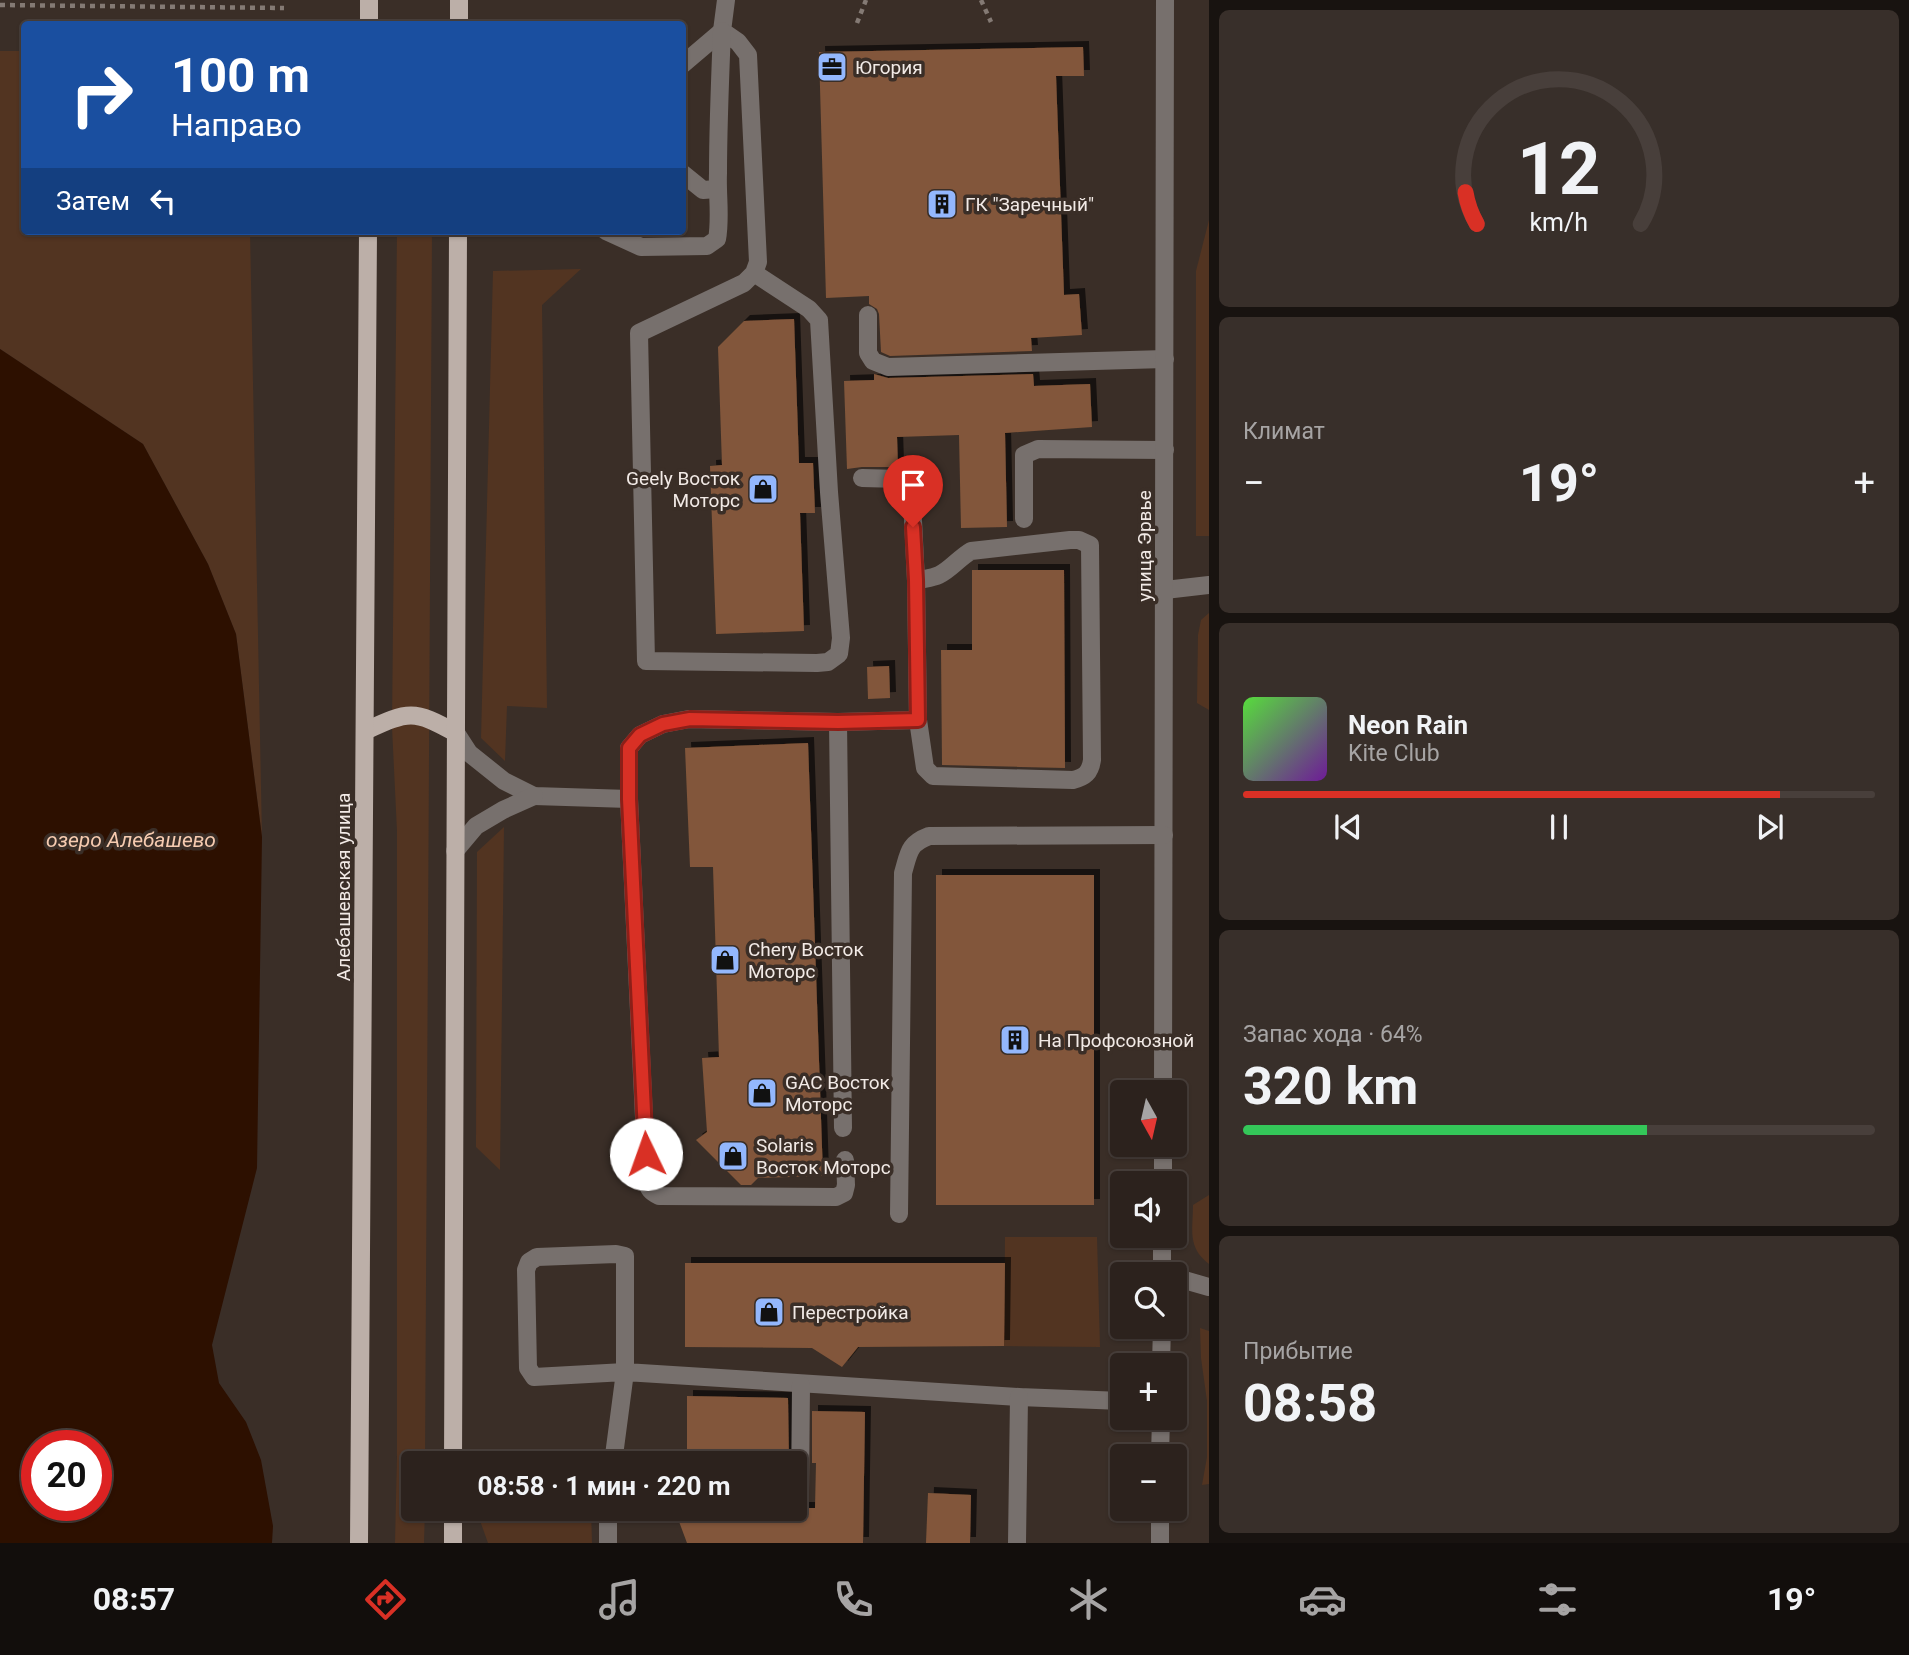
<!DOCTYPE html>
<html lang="ru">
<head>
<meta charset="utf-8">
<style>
	body { margin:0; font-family:Roboto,sans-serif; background:#382f2a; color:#f1f3f6; height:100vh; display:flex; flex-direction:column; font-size:26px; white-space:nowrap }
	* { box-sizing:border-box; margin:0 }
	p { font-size:23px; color:#a6a4a4 }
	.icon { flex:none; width:38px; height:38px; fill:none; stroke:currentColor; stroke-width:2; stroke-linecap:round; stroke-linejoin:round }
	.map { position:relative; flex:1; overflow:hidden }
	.side { display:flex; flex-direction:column; gap:10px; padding:10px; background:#181310; width:700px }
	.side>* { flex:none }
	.banner { position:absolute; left:21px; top:21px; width:665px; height:214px; border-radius:7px; box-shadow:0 2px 5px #0004,0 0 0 2px #483f3b; background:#1a4fa0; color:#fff; overflow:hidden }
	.needle { width:46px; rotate:172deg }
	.controls { position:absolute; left:1110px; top:1080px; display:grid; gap:14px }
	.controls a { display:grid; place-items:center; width:77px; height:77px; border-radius:7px; background:#2c221d; box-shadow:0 2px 5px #0004,0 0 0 2px #483f3b; font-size:35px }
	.speed { position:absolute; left:21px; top:1430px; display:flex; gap:14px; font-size:35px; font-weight:700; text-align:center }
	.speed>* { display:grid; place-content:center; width:91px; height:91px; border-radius:50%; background:#2c221d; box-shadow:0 2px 5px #0004,0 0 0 2px #483f3b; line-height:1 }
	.speed .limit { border:10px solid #d22; background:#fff; color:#111 }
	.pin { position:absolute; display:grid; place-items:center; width:60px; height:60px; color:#fff; margin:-72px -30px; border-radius:50% 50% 50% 0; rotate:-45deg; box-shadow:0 0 7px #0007 }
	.pin .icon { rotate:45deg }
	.me { position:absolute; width:77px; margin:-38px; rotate:357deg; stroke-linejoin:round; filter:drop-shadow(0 0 5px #0008) }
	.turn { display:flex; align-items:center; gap:24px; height:147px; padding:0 35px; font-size:32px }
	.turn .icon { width:91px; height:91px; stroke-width:2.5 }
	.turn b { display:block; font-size:49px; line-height:60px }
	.then { display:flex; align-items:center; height:66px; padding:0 35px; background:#0003; gap:14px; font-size:26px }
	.big { font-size:52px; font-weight:700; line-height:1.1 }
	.side .tile { flex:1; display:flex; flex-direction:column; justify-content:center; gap:10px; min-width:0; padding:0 24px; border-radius:10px; background:#382f2a }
	.side .dial { align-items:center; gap:0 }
	.dial svg { height:182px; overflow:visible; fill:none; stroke:#483f3b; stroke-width:7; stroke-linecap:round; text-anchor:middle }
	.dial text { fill:#f1f3f6; stroke:none }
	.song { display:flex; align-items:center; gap:21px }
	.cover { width:84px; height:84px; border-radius:10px; background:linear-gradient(135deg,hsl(110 70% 55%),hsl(280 70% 35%)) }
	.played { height:7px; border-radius:4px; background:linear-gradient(90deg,#d93025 85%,#483f3b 85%) }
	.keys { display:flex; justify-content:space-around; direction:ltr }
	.heat { display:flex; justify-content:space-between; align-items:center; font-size:38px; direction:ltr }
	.charge { height:10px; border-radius:5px; background:linear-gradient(90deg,#34c759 64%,#483f3b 0) }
	.trip { position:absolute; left:401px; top:1451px; width:406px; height:70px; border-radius:7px; background:#2c221d; box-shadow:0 2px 5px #0004,0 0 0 2px #483f3b; font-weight:700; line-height:70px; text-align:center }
	.dock { display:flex; height:112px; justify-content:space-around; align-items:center; background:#120e0c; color:#a6a4a4 }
	.dock .icon { width:49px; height:49px }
	.dock .selected { color:#d93025 }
	.dock b { font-size:32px; color:#f1f3f6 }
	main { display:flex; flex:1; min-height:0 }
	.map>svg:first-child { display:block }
</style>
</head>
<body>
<main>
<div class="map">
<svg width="1209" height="1543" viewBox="0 0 1209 1543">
	<defs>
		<filter id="shadow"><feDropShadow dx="6" dy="-6" stdDeviation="0" flood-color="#0009"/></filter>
	</defs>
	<rect width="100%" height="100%" fill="#3a2e27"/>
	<g fill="#523421">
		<path d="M 0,51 L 24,51 L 24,231 L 250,231 L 262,837 L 236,634 L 208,564 L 143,444 L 0,349 Z"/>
		<path d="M 1209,220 L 1209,536 L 1196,536 L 1196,271 Z"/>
		<path d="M 397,231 L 432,231 L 425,1463 L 413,1463 L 413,1508 L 425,1509 L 424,1543 L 395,1543 L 397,1456 L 397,831 L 392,727 Z"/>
		<path d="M 581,269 L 542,305 L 547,708 L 507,706 L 505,761 L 481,738 L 493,271 Z"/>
		<path d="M 1209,613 L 1209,710 L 1197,703 L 1198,635 L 1201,620 Z"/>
		<path d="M 504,827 L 500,1170 L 476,1147 L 477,852 Z"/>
		<path d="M 1209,1195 L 1209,1264 C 1187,1247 1193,1230 1193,1205 Z"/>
		<path d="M 1005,1237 L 1097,1237 L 1100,1347 L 1004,1346 Z"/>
		<path d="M 1200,1328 L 1209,1331 L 1209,1484 L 1202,1485 L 1207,1457 L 1207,1401 L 1201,1358 Z"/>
		<path d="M 479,1509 L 591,1509 L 592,1543 L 488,1543 L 478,1515 Z"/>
	</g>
	<path fill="#2d1000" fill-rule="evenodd" d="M 0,349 L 143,444 L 208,564 L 236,634 L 262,837 L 257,1168 L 212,1345 L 219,1383 L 246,1422 L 261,1460 L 273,1526 L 272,1543 L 0,1543 ZM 37,1446 L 96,1446 L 96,1505 L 37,1505 Z"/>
	<g fill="#82563a" filter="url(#shadow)">
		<path d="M 1083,47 L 1084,76 L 1056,76 L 1064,295 L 1079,294 L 1082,335 L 1031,338 L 1032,351 L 890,356 L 881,352 L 879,314 L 877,309 L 869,304 L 869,296 L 826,298 L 819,52 Z"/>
		<path d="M 794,319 L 799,463 L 813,463 L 815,513 L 800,513 L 804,631 L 716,634 L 710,466 L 722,465 L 718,347 L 744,321 Z"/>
		<path d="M 874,374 L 888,378 L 1033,374 L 1034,386 L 1090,384 L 1092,427 L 1005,433 L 1007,527 L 961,528 L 959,435 L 897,437 L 898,467 L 862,467 L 847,469 L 844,381 L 874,380 Z"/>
		<path d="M 972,570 L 1064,570 L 1065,768 L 942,765 L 941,650 L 972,650 Z"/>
		<path d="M 889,666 L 890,698 L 868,699 L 867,667 Z"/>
		<path d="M 808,743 L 823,1176 L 758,1178 L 751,1185 L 741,1185 L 696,1140 L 707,1132 L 702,1058 L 719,1057 L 713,867 L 690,867 L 685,748 Z"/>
		<rect x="936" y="875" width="158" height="330"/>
		<path d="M 685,1263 L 1005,1263 L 1004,1346 L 858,1347 L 842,1367 L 812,1348 L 685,1347 Z"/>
		<path d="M 687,1396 L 788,1398 L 789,1463 L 687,1463 Z"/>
		<path d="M 812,1411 L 865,1412 L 863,1543 L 687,1543 L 674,1508 L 815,1508 L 816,1463 L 812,1463 Z"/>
		<path d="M 928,1493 L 971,1495 L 970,1543 L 926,1543 Z"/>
	</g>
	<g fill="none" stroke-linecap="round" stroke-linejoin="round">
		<g stroke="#847a74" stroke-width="4.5" stroke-dasharray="5 5" stroke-linecap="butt">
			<path d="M 981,0 L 991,22"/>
			<path d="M 0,5 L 284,8"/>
			<path d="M 857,23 L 866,0"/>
		</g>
		<g stroke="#77706d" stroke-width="18">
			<path d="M 726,0 L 722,31 L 738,42 L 748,55 L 758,262 L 754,273 L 744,283 L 639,333 L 646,661 L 817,663 L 828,662 L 839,654 L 841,638 L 829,492 L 819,320 L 809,309 L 754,273"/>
			<path d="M 682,65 L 722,31"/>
			<path d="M 682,173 L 703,190 L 717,189"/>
			<path d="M 606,231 L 641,247 L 707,246 L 717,239 C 721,218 717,195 718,173 C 718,126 720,79 722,31"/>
			<path d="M 868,315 L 868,353 L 873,361 L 888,367 L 1165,359"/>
			<path d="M 1024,519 L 1024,455 L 1038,449 L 1165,450"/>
			<path d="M 916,581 C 923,579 932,578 939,575 C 950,570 959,558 971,551 L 1070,540 L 1079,540 L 1090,545 L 1092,760 C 1090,773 1085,777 1073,780 L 933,776 L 925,768 L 918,720"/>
			<path d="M 1165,590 L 1209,585"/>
			<path d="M 838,722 L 918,720 L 916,581 L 912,500 L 908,488 L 901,479 L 862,478"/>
			<path d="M 456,733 L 469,753 L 504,781 L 534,796 L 629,799 L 647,1181 C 648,1189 651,1192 659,1196 L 836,1197 L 844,1193 L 846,1185 L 845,1160"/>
			<path d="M 629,799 L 629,748 L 640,735 L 663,724 L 689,719 L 838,722 L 843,1128"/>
			<path d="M 455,851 L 476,826 L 503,810 L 534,796"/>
			<path d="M 1163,1092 L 1165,0"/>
			<path d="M 1163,1183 L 1163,1144"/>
			<path d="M 899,1214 L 903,873 C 909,853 908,844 929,836 L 1164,835"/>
			<path d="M 1162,1274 L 1162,1236"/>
			<path d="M 1174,1277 L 1209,1287"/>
			<path d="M 1161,1365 L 1162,1326"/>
			<path d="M 1160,1456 L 1161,1418"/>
			<path d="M 613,1463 L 625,1372 L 625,1256 L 616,1254 L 537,1257 L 529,1262 L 526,1270 L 528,1368 L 534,1377 L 625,1372 L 1019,1397 L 1122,1401"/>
			<path d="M 800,1494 L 801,1385"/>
			<path d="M 608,1543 L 608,1508"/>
			<path d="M 1017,1543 L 1019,1397"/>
			<path d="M 1160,1543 L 1160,1508"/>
		</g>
		<g stroke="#bcafa8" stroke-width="18">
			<path d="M 369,0 L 369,24"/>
			<path d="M 459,24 L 459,0"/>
			<path d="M 365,731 C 409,711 413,709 456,733"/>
			<path d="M 453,1463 L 458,231"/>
			<path d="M 359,1543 L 368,231"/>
			<path d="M 453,1543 L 453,1508"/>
		</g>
	</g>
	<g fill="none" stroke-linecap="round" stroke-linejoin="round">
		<g stroke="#8d1f18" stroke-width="18">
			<path id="route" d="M 646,1154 L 629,799 L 629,748 L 640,735 L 663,724 L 690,719 L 838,722 L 918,720 L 916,580 L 913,527"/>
		</g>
		<use href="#route" stroke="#d93025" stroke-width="12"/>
	</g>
	<defs>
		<g id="office-square" transform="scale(1.575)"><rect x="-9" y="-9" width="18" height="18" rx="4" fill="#93b7fd" stroke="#3a2e27"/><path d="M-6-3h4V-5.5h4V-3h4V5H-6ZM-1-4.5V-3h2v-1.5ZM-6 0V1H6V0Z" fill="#111"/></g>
		<g id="building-square" transform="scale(1.575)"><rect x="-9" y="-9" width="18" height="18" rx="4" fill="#93b7fd" stroke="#3a2e27"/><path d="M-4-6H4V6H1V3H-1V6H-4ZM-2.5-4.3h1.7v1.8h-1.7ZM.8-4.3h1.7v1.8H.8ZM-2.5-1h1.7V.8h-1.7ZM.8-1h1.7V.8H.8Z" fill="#111"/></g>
		<g id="shop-square" transform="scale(1.575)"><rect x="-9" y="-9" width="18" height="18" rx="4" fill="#93b7fd" stroke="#3a2e27"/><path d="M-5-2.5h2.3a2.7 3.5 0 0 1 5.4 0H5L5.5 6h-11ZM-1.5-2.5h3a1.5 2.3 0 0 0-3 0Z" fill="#111"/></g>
	</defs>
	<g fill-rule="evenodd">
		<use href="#office-square" x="832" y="67"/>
		<use href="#building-square" x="942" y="204"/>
		<use href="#shop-square" x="763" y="489"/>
		<use href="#shop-square" x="725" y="960"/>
		<use href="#building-square" x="1015" y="1040"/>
		<use href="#shop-square" x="762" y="1093"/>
		<use href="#shop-square" x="733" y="1156"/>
		<use href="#shop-square" x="769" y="1312"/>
	</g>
	<g text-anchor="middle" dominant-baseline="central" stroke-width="7" stroke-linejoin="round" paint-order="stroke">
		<g font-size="19" fill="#f2eae6" stroke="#3a2e27" text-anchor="start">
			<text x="855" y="67">Югория</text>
			<text x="965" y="204">ГК "Заречный"</text>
			<text x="740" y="478" text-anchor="end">Geely Восток<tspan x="740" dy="22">Моторс</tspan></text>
			<text x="748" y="949">Chery Восток<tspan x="748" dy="22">Моторс</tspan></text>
			<text x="1038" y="1040">На Профсоюзной</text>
			<text x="785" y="1082">GAC Восток<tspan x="785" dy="22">Моторс</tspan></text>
			<text x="756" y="1145">Solaris<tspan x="756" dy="22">Восток Моторс</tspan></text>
			<text x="792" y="1312">Перестройка</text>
		</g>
		<g font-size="19" fill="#f2eae6" stroke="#3a2e27">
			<text transform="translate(1144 546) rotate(-90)">улица Эрвье</text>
			<text transform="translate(343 887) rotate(-90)">Алебашевская улица</text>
		</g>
		<g font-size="21" font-style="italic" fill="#f6cbb0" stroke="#3a2e27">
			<text x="131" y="840">озеро Алебашево</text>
		</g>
	</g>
</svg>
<div class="controls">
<a><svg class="needle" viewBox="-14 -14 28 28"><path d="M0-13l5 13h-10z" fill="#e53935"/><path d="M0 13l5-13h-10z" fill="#a6a4a4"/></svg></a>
<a><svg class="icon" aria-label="sound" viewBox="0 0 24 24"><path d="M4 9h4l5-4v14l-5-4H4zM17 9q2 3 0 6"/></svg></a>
<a><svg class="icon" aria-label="search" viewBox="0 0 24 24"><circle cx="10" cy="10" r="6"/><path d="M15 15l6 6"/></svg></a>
<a>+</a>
<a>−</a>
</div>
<div class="speed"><div class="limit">20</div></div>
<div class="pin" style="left:913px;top:527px;background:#d93025"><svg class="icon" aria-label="arrive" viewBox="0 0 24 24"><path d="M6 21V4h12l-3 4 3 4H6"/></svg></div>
<svg class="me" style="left:646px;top:1154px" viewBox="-20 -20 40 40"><circle r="19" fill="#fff"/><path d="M0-13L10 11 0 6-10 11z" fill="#d93025"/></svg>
<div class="trip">08:58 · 1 мин · 220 m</div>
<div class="banner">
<div class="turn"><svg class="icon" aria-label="right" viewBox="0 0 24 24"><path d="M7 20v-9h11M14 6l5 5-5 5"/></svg><div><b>100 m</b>Направо</div></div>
<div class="then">Затем<svg class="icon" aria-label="left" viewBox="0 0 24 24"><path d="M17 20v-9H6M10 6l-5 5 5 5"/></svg></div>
</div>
</div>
<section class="side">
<div class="tile dial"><svg viewBox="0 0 100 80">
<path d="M14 69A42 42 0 1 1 86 69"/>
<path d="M14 69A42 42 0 0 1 9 55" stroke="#d93025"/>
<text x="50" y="56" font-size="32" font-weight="700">12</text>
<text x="50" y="72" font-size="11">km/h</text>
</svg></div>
<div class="tile"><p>Климат</p>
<div class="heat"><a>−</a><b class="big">19°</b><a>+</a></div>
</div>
<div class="tile">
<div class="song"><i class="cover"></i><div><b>Neon Rain</b><p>Kite Club</p></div></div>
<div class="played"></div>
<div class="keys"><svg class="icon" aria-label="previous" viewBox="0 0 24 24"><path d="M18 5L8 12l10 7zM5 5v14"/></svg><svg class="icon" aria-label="pause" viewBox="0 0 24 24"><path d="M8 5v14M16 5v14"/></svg><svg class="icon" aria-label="next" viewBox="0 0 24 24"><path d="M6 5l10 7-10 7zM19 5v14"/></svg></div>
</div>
<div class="tile"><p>Запас хода · 64%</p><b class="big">320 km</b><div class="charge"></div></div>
<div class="tile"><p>Прибытие</p><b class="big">08:58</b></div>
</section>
</main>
<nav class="dock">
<b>08:57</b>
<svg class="icon selected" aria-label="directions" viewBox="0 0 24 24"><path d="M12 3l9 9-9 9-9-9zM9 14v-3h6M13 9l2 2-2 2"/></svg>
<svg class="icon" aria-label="music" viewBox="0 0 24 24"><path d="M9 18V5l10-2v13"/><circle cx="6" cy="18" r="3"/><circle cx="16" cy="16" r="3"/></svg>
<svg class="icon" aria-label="phone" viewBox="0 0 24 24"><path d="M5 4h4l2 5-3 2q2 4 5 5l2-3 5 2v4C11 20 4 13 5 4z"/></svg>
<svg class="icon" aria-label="climate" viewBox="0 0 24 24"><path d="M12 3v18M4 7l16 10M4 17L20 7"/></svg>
<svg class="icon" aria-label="car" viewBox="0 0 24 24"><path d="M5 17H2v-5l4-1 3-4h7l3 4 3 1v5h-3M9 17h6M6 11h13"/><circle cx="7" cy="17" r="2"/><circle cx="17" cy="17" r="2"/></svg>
<svg class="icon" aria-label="filters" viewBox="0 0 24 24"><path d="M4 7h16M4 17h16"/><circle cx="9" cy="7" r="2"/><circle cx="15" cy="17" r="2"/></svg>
<b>19°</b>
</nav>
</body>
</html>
